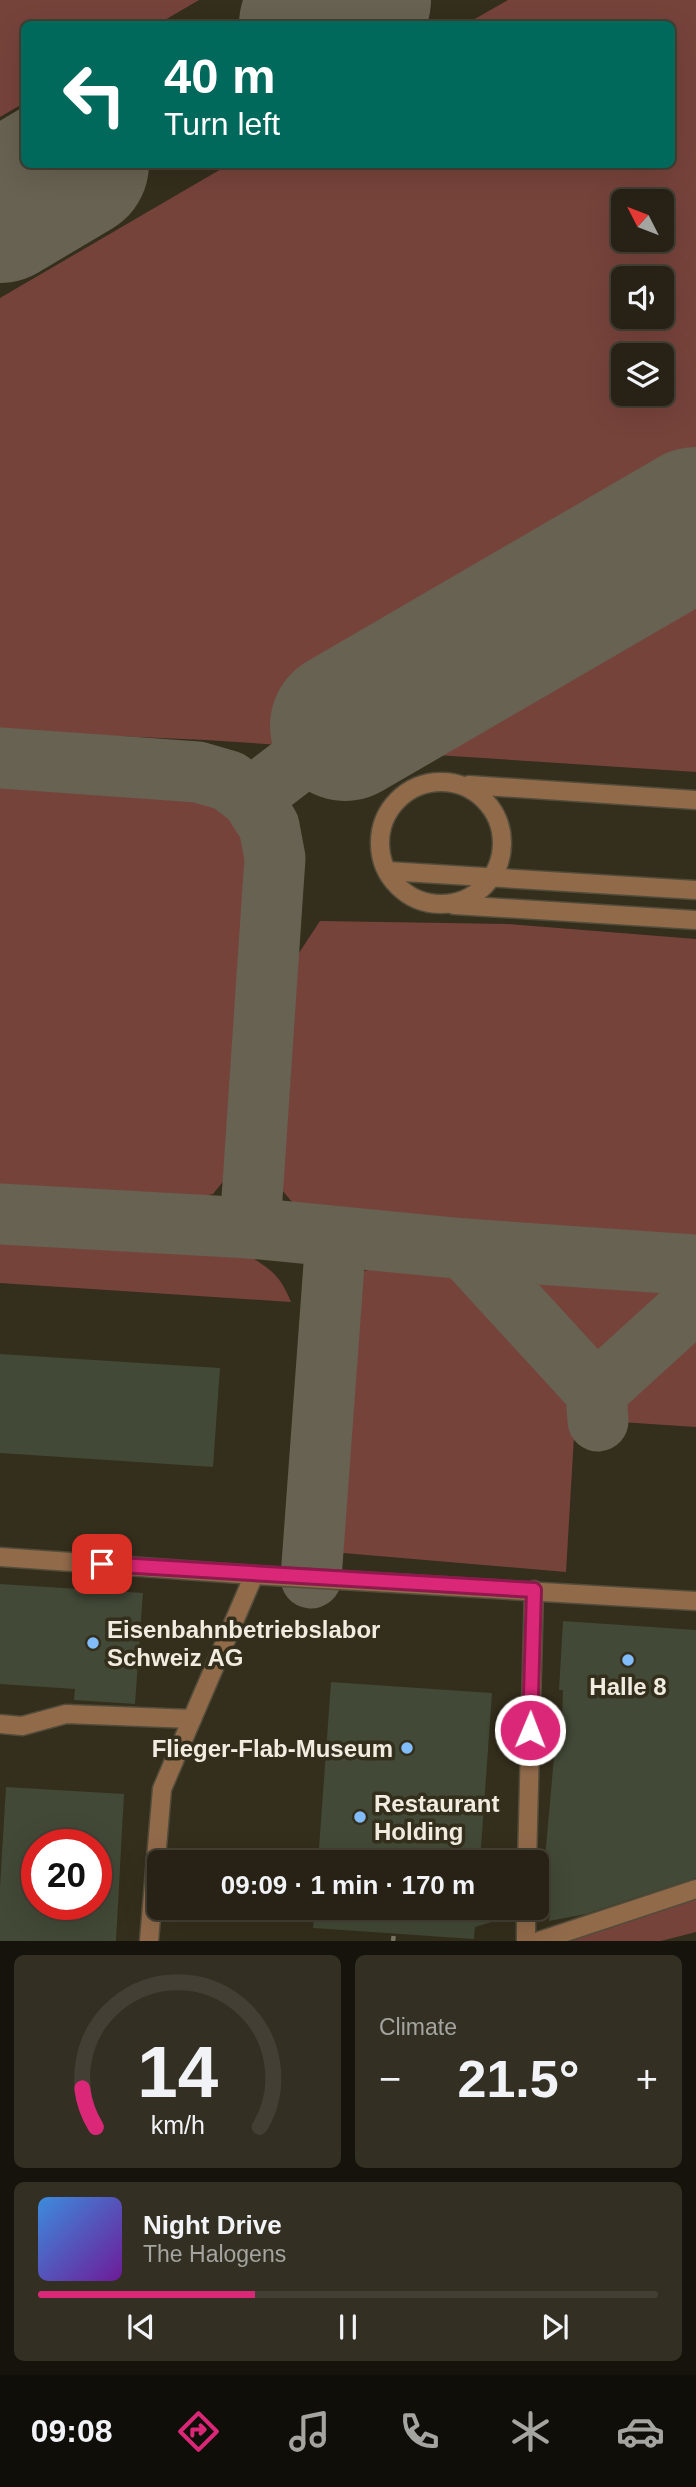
<!DOCTYPE html>
<html lang="en">
<head>
<meta charset="utf-8">
<style>
	body { margin:0; font-family:Arial,sans-serif; background:#332f22; color:#f1f3f6; height:100vh; display:flex; flex-direction:column; font-size:26px; white-space:nowrap }
	* { box-sizing:border-box; margin:0 }
	p { font-size:23px; color:#a4a4a0 }
	.icon { flex:none; width:38px; height:38px; fill:none; stroke:currentColor; stroke-width:2; stroke-linecap:round; stroke-linejoin:round }
	.map { position:relative; height:1941px; overflow:hidden }
	.details { display:flex; flex-direction:column; gap:14px; padding:14px; background:#15130c; flex:1 }
	.details>* { flex:none }
	.top-card { position:absolute; left:21px; top:21px; width:654px; height:147px; border-radius:10px; box-shadow:0 7px 28px #0002,0 0 0 2px #433f34; background:#00695c; color:#fff; overflow:hidden }
	.needle { width:46px; rotate:312deg }
	.buttons { position:absolute; left:611px; top:189px; display:grid; gap:14px }
	.buttons a { display:grid; place-items:center; width:63px; height:63px; border-radius:10px; background:#272215; box-shadow:0 7px 28px #0002,0 0 0 2px #433f34; font-size:35px }
	.speed { position:absolute; left:21px; top:1829px; display:flex; gap:14px; font-size:35px; font-weight:700; text-align:center }
	.speed>* { display:grid; place-content:center; width:91px; height:91px; border-radius:50%; background:#272215; box-shadow:0 7px 28px #0002,0 0 0 2px #433f34; line-height:1 }
	.speed .limit { border:10px solid #d22; background:#fff; color:#111 }
	.pin { position:absolute; display:grid; place-items:center; width:60px; height:60px; color:#fff; margin:-30px; border-radius:14px; box-shadow:0 4px 10px #0006 }
	.me { position:absolute; width:77px; margin:-38px; rotate:1deg; stroke-linejoin:round; filter:drop-shadow(0 0 5px #0008) }
	.turn { display:flex; align-items:center; gap:24px; height:147px; padding:0 28px; font-size:32px }
	.turn .icon { width:91px; height:91px; stroke-width:2.5 }
	.turn b { display:block; font-size:49px; line-height:60px }
	.big { font-size:52px; font-weight:700; line-height:1.1 }
	.details .tile { flex:1; display:flex; flex-direction:column; justify-content:center; gap:10px; min-width:0; padding:0 24px; border-radius:10px; background:#332f22 }
	.details .dial { align-items:center; gap:0 }
	.dial svg { height:182px; overflow:visible; fill:none; stroke:#433f34; stroke-width:7; stroke-linecap:round; text-anchor:middle }
	.dial text { fill:#f1f3f6; stroke:none }
	.song { display:flex; align-items:center; gap:21px }
	.cover { width:84px; height:84px; border-radius:10px; background:linear-gradient(135deg,hsl(210 70% 55%),hsl(280 70% 35%)) }
	.played { height:7px; border-radius:4px; background:linear-gradient(90deg,#db2777 35%,#433f34 35%) }
	.keys { display:flex; justify-content:space-around; direction:ltr }
	.heat { display:flex; justify-content:space-between; align-items:center; font-size:38px; direction:ltr }
	.details .tiles { flex:1; display:grid; gap:14px; grid-template-columns:1fr 1fr }
	.tile:last-child { grid-column:span 2 }
	.trip { position:absolute; left:147px; top:1850px; width:402px; height:70px; border-radius:10px; background:#272215; box-shadow:0 7px 28px #0002,0 0 0 2px #433f34; font-weight:700; line-height:70px; text-align:center }
	.dock { display:flex; height:112px; justify-content:space-around; align-items:center; background:#100e08; color:#a4a4a0 }
	.dock .icon { width:49px; height:49px }
	.dock .current { color:#db2777 }
	.dock b { font-size:32px; color:#f1f3f6 }
	.map>svg:first-child { display:block }
</style>
</head>
<body>
<div class="map">
<svg width="696" height="1941" viewBox="0 0 696 1941">
	<rect width="100%" height="100%" fill="#342e1c"/>
	<g fill="#76433b" fill-rule="evenodd">
		<path d="M 0,0 L 199,0 L 158,24 L 24,24 L 24,103 L 0,117 Z"/>
		<path d="M 508,0 L 696,0 L 696,772 L 206,740 L 0,731 L 0,298 L 228,165 L 672,164 L 672,24 L 466,24 ZM 662,201 L 662,240 L 623,240 L 623,201 ZM 662,278 L 662,317 L 623,317 L 623,278 ZM 662,355 L 662,394 L 623,394 L 623,355 Z"/>
		<path d="M 0,782 L 186,789 L 237,823 L 259,873 L 237,1164 L 213,1194 L 160,1207 L 0,1198 Z"/>
		<path d="M 320,921 L 508,924 L 696,939 L 696,1246 L 331,1222 L 298,1209 L 282,1190 L 276,1170 L 278,1078 L 287,971 Z"/>
		<path d="M 0,1232 L 242,1251 C 268,1268 279,1272 291,1302 L 0,1283 Z"/>
		<path d="M 391,1264 L 696,1281 L 696,1427 L 575,1419 L 566,1572 L 320,1551 L 339,1300 L 360,1272 Z"/>
		<path d="M 696,1896 L 696,1932 L 661,1941 L 561,1941 Z"/>
	</g>
	<g fill="none" stroke-linecap="round" stroke-linejoin="round">
		<g stroke="#676251" stroke-width="61">
			<path d="M 0,758 L 198,772 L 229,781 L 251,798 L 269,826 L 275,858 L 250,1228"/>
			<path d="M 251,798 L 345,726"/>
			<path d="M 0,1214 L 250,1228 L 465,1249 L 696,1265"/>
			<path d="M 465,1249 L 596,1392"/>
			<path d="M 598,1421 L 596,1392 L 696,1301"/>
			<path d="M 311,1578 L 336,1237"/>
		</g>
		<g stroke="#676251" stroke-width="150">
			<path d="M 314,24 L 356,0"/>
			<path d="M 0,208 L 74,164"/>
			<path d="M 345,726 L 696,522"/>
		</g>
	</g>
	<g fill="#424936" fill-rule="evenodd">
		<path d="M 0,1354 L 220,1368 L 213,1467 L 0,1453 Z"/>
		<path d="M 0,1584 L 143,1593 L 135,1704 L 74,1700 L 75,1689 L 0,1684 Z"/>
		<path d="M 563,1621 L 696,1630 L 696,1878 L 586,1914 L 549,1921 L 550,1914 L 537,1915 L 537,1873 L 544,1870 L 557,1723 L 562,1724 L 563,1690 L 559,1690 Z"/>
		<path d="M 331,1682 L 492,1693 L 480,1862 L 318,1862 Z"/>
		<path d="M 6,1787 L 124,1794 L 116,1941 L 0,1941 L 0,1886 ZM 37,1844 L 96,1844 L 96,1904 L 37,1904 Z"/>
		<path d="M 315,1908 L 515,1908 L 515,1915 L 475,1927 L 474,1939 L 313,1928 Z"/>
	</g>
	<g fill="none" stroke-linecap="round" stroke-linejoin="round">
		<g stroke="#524c3b" stroke-width="21">
			<g id="minor">
				<circle cx="441" cy="843" r="61"/>
				<path d="M 469,785 L 696,800"/>
				<path d="M 387,871 L 696,890"/>
				<path d="M 454,905 L 696,920"/>
				<path d="M 0,1557 L 254,1575 L 696,1601"/>
				<path d="M 0,1724 L 22,1726 L 66,1714 L 192,1719 L 254,1575"/>
				<path d="M 527,1862 L 534,1590"/>
				<path d="M 149,1941 L 162,1789 L 192,1719"/>
				<path d="M 526,1941 L 526,1908"/>
				<path d="M 539,1941 L 696,1889"/>
			</g>
		</g>
		<path stroke="#7c7667" stroke-width="4.5" stroke-dasharray="5 3.5" stroke-linecap="butt" d="M 393,1941 L 394,1933"/>
		<use href="#minor" stroke="#916a4a" stroke-width="18"/>
	</g>
	<g fill="none" stroke-linecap="round" stroke-linejoin="round">
		<g stroke="#8e194d" stroke-width="18">
			<path id="route" d="M 102,1564 L 534,1590 L 530,1730"/>
		</g>
		<use href="#route" stroke="#db2777" stroke-width="12"/>
	</g>
	<g fill="#80bdfa" stroke="#342e1c" stroke-width="2.5">
		<circle cx="93" cy="1643" r="7"/>
		<circle cx="628" cy="1660" r="7"/>
		<circle cx="407" cy="1748" r="7"/>
		<circle cx="360" cy="1817" r="7"/>
	</g>
	<g text-anchor="middle" dominant-baseline="central" stroke-width="7" stroke-linejoin="round" paint-order="stroke">
		<g font-size="24" font-weight="bold" fill="#f0ece0" stroke="#342e1c" text-anchor="start">
			<text x="107" y="1629">Eisenbahnbetriebslabor<tspan x="107" dy="28">Schweiz AG</tspan></text>
			<text x="628" y="1686" text-anchor="middle">Halle 8</text>
			<text x="393" y="1748" text-anchor="end">Flieger-Flab-Museum</text>
			<text x="374" y="1803">Restaurant<tspan x="374" dy="28">Holding</tspan></text>
		</g>
	</g>
</svg>
<div class="buttons">
<a><svg class="needle" viewBox="-14 -14 28 28"><path d="M0-13l5 13h-10z" fill="#e53935"/><path d="M0 13l5-13h-10z" fill="#a4a4a0"/></svg></a>
<a><svg class="icon" aria-label="sound" viewBox="0 0 24 24"><path d="M4 9h4l5-4v14l-5-4H4zM17 9q2 3 0 6"/></svg></a>
<a><svg class="icon" aria-label="layers" viewBox="0 0 24 24"><path d="M12 4l9 5-9 5-9-5zM3 14l9 5 9-5"/></svg></a>
</div>
<div class="speed"><div class="limit">20</div></div>
<div class="pin" style="left:102px;top:1564px;background:#d93025"><svg class="icon" aria-label="arrive" viewBox="0 0 24 24"><path d="M6 21V4h12l-3 4 3 4H6"/></svg></div>
<svg class="me" style="left:530px;top:1730px" viewBox="-20 -20 40 40"><circle r="17" fill="#db2777" stroke="#fff" stroke-width="3"/><path d="M0-11L8 9 0 5-8 9z" fill="#fff"/></svg>
<div class="trip">09:09 · 1 min · 170 m</div>
<div class="top-card">
<div class="turn"><svg class="icon" aria-label="left" viewBox="0 0 24 24"><path d="M17 20v-9H6M10 6l-5 5 5 5"/></svg><div><b>40 m</b>Turn left</div></div>
</div>
</div>
<section class="details">
<div class="tiles">
<div class="tile dial"><svg viewBox="0 0 100 80">
<path d="M14 69A42 42 0 1 1 86 69"/>
<path d="M14 69A42 42 0 0 1 8 52" stroke="#db2777"/>
<text x="50" y="56" font-size="32" font-weight="700">14</text>
<text x="50" y="72" font-size="11">km/h</text>
</svg></div>
<div class="tile"><p>Climate</p>
<div class="heat"><a>−</a><b class="big">21.5°</b><a>+</a></div>
</div>
<div class="tile">
<div class="song"><i class="cover"></i><div><b>Night Drive</b><p>The Halogens</p></div></div>
<div class="played"></div>
<div class="keys"><svg class="icon" aria-label="previous" viewBox="0 0 24 24"><path d="M18 5L8 12l10 7zM5 5v14"/></svg><svg class="icon" aria-label="pause" viewBox="0 0 24 24"><path d="M8 5v14M16 5v14"/></svg><svg class="icon" aria-label="next" viewBox="0 0 24 24"><path d="M6 5l10 7-10 7zM19 5v14"/></svg></div>
</div>
</div>
</section>
<nav class="dock">
<b>09:08</b>
<svg class="icon current" aria-label="directions" viewBox="0 0 24 24"><path d="M12 3l9 9-9 9-9-9zM9 14v-3h6M13 9l2 2-2 2"/></svg>
<svg class="icon" aria-label="music" viewBox="0 0 24 24"><path d="M9 18V5l10-2v13"/><circle cx="6" cy="18" r="3"/><circle cx="16" cy="16" r="3"/></svg>
<svg class="icon" aria-label="phone" viewBox="0 0 24 24"><path d="M5 4h4l2 5-3 2q2 4 5 5l2-3 5 2v4C11 20 4 13 5 4z"/></svg>
<svg class="icon" aria-label="climate" viewBox="0 0 24 24"><path d="M12 3v18M4 7l16 10M4 17L20 7"/></svg>
<svg class="icon" aria-label="car" viewBox="0 0 24 24"><path d="M5 17H2v-5l4-1 3-4h7l3 4 3 1v5h-3M9 17h6M6 11h13"/><circle cx="7" cy="17" r="2"/><circle cx="17" cy="17" r="2"/></svg>
</nav>
</body>
</html>
